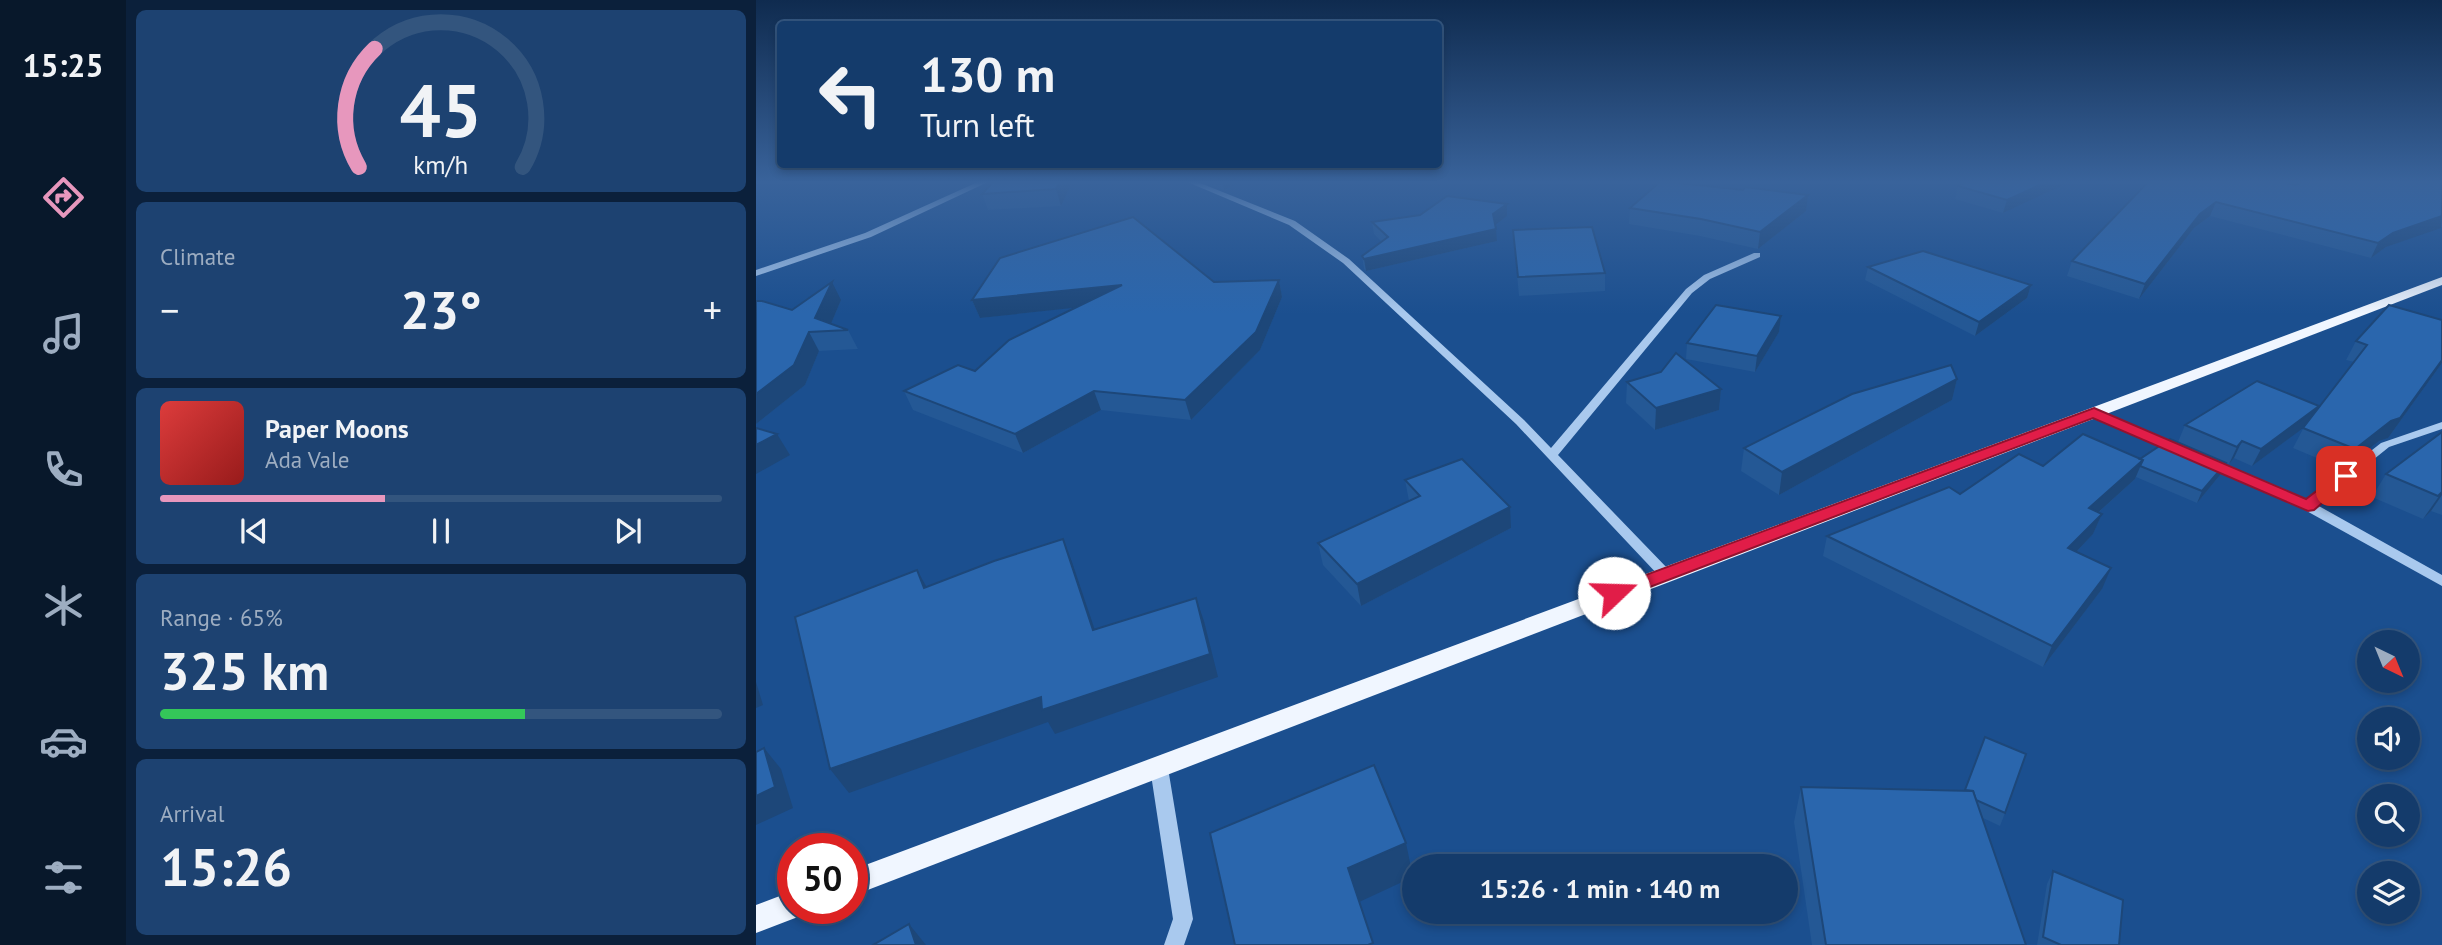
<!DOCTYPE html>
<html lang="en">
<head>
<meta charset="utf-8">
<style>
	body { margin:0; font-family:"PT Sans",sans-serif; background:#1d4271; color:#f1f3f6; height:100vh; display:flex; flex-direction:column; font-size:26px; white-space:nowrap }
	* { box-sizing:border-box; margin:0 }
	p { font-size:23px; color:#9dadc1 }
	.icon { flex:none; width:38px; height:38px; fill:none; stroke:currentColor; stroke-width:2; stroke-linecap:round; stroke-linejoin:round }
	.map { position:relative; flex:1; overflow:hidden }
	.side { display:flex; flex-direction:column; gap:10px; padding:10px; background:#0b203b; width:630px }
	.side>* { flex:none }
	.banner { position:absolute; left:21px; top:21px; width:665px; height:147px; border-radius:7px; box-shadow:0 4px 10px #0003,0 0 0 2px #33557e; background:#143b6b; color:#f1f3f6; overflow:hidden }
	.needle { width:46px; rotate:137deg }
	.tools { position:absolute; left:1601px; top:630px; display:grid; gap:14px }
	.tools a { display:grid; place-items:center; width:63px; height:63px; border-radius:50%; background:#143b6b; box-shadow:0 4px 10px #0003,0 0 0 2px #33557e; font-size:35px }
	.speed { position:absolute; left:21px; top:833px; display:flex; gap:14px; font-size:35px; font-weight:700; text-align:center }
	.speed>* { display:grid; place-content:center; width:91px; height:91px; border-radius:50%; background:#143b6b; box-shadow:0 4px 10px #0003,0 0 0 2px #33557e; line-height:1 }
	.speed .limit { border:10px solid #d22; background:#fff; color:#111 }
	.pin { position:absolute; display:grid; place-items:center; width:60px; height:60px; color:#fff; margin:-30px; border-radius:14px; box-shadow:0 4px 10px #0006 }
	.me { position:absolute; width:77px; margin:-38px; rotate:69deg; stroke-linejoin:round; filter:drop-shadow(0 0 5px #0008) }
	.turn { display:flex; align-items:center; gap:24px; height:147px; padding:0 28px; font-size:32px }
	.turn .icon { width:91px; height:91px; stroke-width:2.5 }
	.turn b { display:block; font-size:49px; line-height:60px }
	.big { font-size:52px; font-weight:800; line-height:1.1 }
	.side .widget { flex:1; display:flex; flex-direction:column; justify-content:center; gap:10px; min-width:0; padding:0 24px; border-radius:10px; background:#1d4271 }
	.side .dial { align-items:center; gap:0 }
	.dial svg { height:182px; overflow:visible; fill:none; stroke:#33557e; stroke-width:7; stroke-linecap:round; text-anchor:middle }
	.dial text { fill:#f1f3f6; stroke:none }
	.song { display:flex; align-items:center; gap:21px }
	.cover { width:84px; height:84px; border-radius:10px; background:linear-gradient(135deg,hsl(0 70% 55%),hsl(0 70% 35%)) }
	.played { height:7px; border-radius:4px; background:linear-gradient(90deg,#e797bd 40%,#33557e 40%) }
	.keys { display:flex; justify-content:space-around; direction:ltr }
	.heat { display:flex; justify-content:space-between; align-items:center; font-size:38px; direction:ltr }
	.charge { height:10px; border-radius:5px; background:linear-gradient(90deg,#34c759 65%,#33557e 0) }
	.trip { position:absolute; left:646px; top:854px; width:396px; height:70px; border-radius:35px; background:#143b6b; box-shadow:0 4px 10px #0003,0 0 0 2px #33557e; font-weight:800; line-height:70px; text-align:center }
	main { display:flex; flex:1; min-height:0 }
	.tabs { display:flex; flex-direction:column; width:126px; justify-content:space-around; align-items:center; background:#08182b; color:#9dadc1 }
	.tabs .icon { width:49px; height:49px }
	.tabs .current { color:#e797bd }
	.tabs b { font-size:32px; color:#f1f3f6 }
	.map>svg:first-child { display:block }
</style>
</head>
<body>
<main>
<nav class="tabs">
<b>15:25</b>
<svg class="icon current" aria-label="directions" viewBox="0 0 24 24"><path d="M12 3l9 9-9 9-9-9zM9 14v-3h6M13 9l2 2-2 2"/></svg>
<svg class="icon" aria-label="music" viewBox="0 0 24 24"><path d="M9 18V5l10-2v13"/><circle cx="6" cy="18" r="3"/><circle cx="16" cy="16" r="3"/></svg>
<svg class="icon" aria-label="phone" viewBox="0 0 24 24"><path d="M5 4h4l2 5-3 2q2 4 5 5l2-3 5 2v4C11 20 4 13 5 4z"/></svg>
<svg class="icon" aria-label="climate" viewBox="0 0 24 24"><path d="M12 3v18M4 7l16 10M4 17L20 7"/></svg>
<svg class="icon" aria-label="car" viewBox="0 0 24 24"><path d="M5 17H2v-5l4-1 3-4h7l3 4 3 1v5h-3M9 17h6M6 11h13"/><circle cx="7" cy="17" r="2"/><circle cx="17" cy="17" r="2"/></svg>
<svg class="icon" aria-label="filters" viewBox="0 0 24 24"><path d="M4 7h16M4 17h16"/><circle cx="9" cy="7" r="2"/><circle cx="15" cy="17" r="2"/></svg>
</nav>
<section class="side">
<div class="widget dial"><svg viewBox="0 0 100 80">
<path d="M14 69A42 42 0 1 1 86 69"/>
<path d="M14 69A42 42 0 0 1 21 17" stroke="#e797bd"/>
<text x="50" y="56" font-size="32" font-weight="700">45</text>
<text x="50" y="72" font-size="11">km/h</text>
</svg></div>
<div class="widget"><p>Climate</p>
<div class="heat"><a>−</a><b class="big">23°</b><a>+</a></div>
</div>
<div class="widget">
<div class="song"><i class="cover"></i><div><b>Paper Moons</b><p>Ada Vale</p></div></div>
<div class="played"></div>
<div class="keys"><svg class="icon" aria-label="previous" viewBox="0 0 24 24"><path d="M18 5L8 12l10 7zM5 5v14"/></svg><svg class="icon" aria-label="pause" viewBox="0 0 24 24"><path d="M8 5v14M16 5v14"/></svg><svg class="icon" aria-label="next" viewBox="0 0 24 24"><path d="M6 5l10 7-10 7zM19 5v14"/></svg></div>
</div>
<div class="widget"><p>Range · 65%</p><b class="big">325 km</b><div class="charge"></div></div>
<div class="widget"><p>Arrival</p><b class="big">15:26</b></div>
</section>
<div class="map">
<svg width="1686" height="945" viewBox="0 0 1686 945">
	<rect width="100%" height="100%" fill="#1b4f8f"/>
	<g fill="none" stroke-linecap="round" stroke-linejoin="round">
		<g fill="#a9c9ee" fill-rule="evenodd">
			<path d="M 224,181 L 234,181 L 115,237 L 0,276 L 0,270 L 109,233 Z"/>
			<path d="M 429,181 L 439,181 L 539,221 L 593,259 L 768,420 L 795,448 L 930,289 L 948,275 L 998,253 L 1004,253 L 1004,257 L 954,279 L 936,293 L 802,455 L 914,571 L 916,574 L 914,577 L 904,577 L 760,424 L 587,263 L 533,225 Z"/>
			<path d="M 1338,409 L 1425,446 L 1427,449 L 1425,452 L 1417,452 L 1334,414 L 1332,412 Z"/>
			<path d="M 1686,422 L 1686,429 L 1633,447 L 1561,505 L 1686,575 L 1686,586 L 1547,509 L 1450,466 L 1448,463 L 1454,459 L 1458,460 L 1551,501 L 1625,443 Z"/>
			<path d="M 403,761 L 409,763 L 412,768 L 437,919 L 428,945 L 408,945 L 417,919 L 394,768 L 397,763 Z"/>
		</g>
		<g fill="#f0f6ff" fill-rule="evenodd">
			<path d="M 1686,277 L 1686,285 L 96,896 L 96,870 Z"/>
			<path d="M 37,891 L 37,908 L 50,908 L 47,915 L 0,933 L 0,905 Z"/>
		</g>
	</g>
	<g fill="#245895">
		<path d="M 317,181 L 305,206 L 232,210 L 226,194 Z"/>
		<path d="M 443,181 L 487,181 L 468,190 Z"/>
		<path d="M 1213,181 L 1316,181 L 1247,213 L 1199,199 L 1202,186 Z"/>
		<path d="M 1393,181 L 1540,185 L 1686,181 L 1686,227 L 1630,247 L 1615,258 L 1454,216 L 1438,228 L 1383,299 L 1311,276 L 1316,261 Z"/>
		<path d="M 987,190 L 1050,211 L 1002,249 L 944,236 L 873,224 L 874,208 Z"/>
		<path d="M 751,204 L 751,216 L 739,225 L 741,241 L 610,271 L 608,269 L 606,256 L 626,242 L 618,234 L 616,222 Z"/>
		<path d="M 757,230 L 849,273 L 849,291 L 763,296 Z"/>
		<path d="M 1112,267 L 1275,285 L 1271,298 L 1219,336 L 1109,280 Z"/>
		<path d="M 523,280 L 526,297 L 504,350 L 435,420 L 345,410 L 267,453 L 157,410 L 148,391 L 219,371 L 320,307 L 224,318 L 216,300 L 458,282 Z"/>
		<path d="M 85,300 L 75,324 L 92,330 L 102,349 L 63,351 L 49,385 L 0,424 L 0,301 L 36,310 Z"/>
		<path d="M 1025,316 L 1023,332 L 999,372 L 930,359 L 931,343 Z"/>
		<path d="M 1686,320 L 1686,363 L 1632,438 L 1623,441 L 1587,469 L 1537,448 L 1548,427 L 1496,466 L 1478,458 L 1473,464 L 1422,442 L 1429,425 L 1563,406 L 1559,413 L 1598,362 L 1590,360 L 1600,341 Z"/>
		<path d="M 1201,379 L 1196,400 L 1023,495 L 985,471 L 988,448 Z"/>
		<path d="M 871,382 L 965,389 L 963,410 L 899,430 L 870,403 Z"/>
		<path d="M 1686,432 L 1686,515 L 1675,511 L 1667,519 L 1616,497 L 1630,474 Z"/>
		<path d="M 1384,459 L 1470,463 L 1464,475 L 1441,503 L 1380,477 L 1379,479 L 1343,512 L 1346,514 L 1337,534 L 1320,552 L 1346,589 L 1287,667 L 1067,556 L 1071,536 L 1204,494 L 1287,466 Z"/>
		<path d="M 649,480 L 755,528 L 605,606 L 567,565 L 562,543 L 653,501 Z"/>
		<path d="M 1045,787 L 1209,790 L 1249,813 L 1244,826 L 1227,818 L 1270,945 L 1056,945 L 1038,822 Z"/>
		<path d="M 1297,871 L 1363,945 L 1281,945 L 1291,884 Z"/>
	</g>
	<g fill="#1d4779">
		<path d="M 304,181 L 317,181 L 305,206 L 300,189 Z"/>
		<path d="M 466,181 L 487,181 L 468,190 Z"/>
		<path d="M 1292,181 L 1316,181 L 1247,213 L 1251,200 Z"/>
		<path d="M 1052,195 L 1050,211 L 1002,249 L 1004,232 Z"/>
		<path d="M 1460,202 L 1454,216 L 1438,228 L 1383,299 L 1389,284 L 1444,214 Z"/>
		<path d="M 751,204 L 751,216 L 738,226 L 737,214 Z"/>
		<path d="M 1686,216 L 1685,228 L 1630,247 L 1615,258 L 1622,243 L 1637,233 Z"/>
		<path d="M 740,229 L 741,241 L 610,271 L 608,259 Z"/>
		<path d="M 523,280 L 526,297 L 504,350 L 435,420 L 429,400 Z"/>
		<path d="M 76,282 L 85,300 L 72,331 L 59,318 Z"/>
		<path d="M 366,285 L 372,302 L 224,318 L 216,300 Z"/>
		<path d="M 1275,285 L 1271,298 L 1219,336 L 1223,322 Z"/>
		<path d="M 1025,316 L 1023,332 L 999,372 L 1001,356 Z"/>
		<path d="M 53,332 L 63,351 L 49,385 L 0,424 L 0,394 Z"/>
		<path d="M 1686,360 L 1686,363 L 1632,438 L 1623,441 L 1587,469 L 1599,449 Z"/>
		<path d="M 1201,379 L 1196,400 L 1023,495 L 1026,472 Z"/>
		<path d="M 965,389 L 963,410 L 899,430 L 900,408 Z"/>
		<path d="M 338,391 L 345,410 L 267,453 L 259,434 Z"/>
		<path d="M 1563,406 L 1554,423 L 1496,466 L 1505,449 Z"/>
		<path d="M 21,434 L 34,455 L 0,474 L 0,445 Z"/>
		<path d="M 1486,441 L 1478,458 L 1473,464 L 1481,447 Z"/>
		<path d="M 1387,460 L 1379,479 L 1325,528 L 1333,508 Z"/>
		<path d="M 1470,463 L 1464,475 L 1441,503 L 1446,491 Z"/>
		<path d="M 1686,492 L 1686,495 L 1675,511 L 1667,519 Z"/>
		<path d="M 754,507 L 755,528 L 605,606 L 601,584 Z"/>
		<path d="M 1346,514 L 1337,534 L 1304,569 L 1312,548 Z"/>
		<path d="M 307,539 L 316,562 L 347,654 L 337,630 Z"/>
		<path d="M 1355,568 L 1346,589 L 1287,667 L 1296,646 Z"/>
		<path d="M 161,570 L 174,593 L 168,588 Z"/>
		<path d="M 440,598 L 448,621 L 462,677 L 299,734 L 292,722 L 93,793 L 74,769 Z"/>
		<path d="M 0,682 L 7,705 L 0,708 Z"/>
		<path d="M 8,748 L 25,769 L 37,808 L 0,825 L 0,796 Z"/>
		<path d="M 650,843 L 657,877 L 601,903 L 592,868 Z"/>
		<path d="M 153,924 L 170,945 L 160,945 Z"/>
	</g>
	<g fill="#2a66ad" stroke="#1d4779" stroke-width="2">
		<path d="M 238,181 L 304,181 L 300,189 L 226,194 Z"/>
		<path d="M 905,181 L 987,190 L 989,187 L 1052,195 L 1004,232 L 945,219 L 874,208 Z"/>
		<path d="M 1213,181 L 1292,181 L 1251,200 L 1202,186 Z"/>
		<path d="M 1393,181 L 1521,181 L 1540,185 L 1546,181 L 1686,181 L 1686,216 L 1637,233 L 1622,243 L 1460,202 L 1444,214 L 1389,284 L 1316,261 Z"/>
		<path d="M 691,196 L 751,204 L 737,214 L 740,229 L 608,259 L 606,256 L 632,237 L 616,222 L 664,215 Z"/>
		<path d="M 377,217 L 458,282 L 523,280 L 500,332 L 429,400 L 338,391 L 259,434 L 148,391 L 202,365 L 219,371 L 253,340 L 366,285 L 216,300 L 244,258 Z"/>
		<path d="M 836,227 L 849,273 L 762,277 L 757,230 Z"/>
		<path d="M 1167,251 L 1275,285 L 1223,322 L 1112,267 Z"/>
		<path d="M 76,282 L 59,318 L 92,330 L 53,332 L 38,365 L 0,394 L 0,301 L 6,301 L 36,310 Z"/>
		<path d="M 960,305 L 1025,316 L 1001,356 L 931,343 Z"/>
		<path d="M 1633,305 L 1686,320 L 1686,360 L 1644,418 L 1635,421 L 1599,449 L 1547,428 L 1611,345 L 1600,341 Z"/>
		<path d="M 920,353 L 965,389 L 900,408 L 871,382 L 905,372 Z"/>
		<path d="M 1195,365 L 1201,379 L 1026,472 L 988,448 L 1096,394 Z"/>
		<path d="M 1501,381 L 1563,406 L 1505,449 L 1486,441 L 1481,447 L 1429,425 Z"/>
		<path d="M 0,428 L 21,434 L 0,445 Z"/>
		<path d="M 1686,432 L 1686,492 L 1682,496 L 1630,474 Z"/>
		<path d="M 1327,434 L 1387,460 L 1333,508 L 1346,514 L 1312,548 L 1355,568 L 1296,646 L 1071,536 L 1193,487 L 1204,494 L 1263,454 L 1287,466 Z"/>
		<path d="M 1414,439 L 1470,463 L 1446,491 L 1384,466 L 1387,460 L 1384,459 Z"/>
		<path d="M 706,459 L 754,507 L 601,584 L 562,543 L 664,496 L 649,480 Z"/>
		<path d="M 307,539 L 337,630 L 440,598 L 454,654 L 286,710 L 285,697 L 74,769 L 39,617 L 161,570 L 168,588 L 238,561 Z"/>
		<path d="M 1229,737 L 1270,754 L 1249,813 L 1220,800 L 1217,791 L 1209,790 Z"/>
		<path d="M 8,748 L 19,787 L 0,796 L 0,752 Z"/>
		<path d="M 618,765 L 650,843 L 592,868 L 617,943 L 612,945 L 479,945 L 454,833 Z"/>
		<path d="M 1045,787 L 1217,791 L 1270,945 L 1070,945 Z"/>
		<path d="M 1297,871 L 1367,900 L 1363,945 L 1305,945 L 1287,937 Z"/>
		<path d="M 153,924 L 160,945 L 117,945 Z"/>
	</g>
	<linearGradient id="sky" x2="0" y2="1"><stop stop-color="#0f2b4f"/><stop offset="0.58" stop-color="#39639b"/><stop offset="1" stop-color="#39639b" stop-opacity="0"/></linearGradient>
	<rect width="1686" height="314" fill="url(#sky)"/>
	<path fill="#e11d48" stroke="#92132f" stroke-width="2" d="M 1338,408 L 1550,499 L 1585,472 L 1590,471 L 1598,476 L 1558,510 L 1552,511 L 1337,418 L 865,598 L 852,598 L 849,593 L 852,589 Z"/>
</svg>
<div class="tools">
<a><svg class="needle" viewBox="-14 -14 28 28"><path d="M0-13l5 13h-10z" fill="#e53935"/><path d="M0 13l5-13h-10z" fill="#9dadc1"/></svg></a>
<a><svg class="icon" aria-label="sound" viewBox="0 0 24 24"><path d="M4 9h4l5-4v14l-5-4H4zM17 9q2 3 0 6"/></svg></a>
<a><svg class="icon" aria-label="search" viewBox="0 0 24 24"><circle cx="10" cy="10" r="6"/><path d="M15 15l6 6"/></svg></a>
<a><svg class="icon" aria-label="layers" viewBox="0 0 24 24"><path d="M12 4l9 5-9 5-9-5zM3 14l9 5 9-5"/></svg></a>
</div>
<div class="speed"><div class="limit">50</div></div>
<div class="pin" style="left:1590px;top:476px;background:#d93025"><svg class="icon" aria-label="arrive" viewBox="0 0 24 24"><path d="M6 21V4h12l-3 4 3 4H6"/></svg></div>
<svg class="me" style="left:858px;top:593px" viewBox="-20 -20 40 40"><circle r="19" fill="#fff"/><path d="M0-13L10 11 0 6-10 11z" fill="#e11d48"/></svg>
<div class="trip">15:26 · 1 min · 140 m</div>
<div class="banner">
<div class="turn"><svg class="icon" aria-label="left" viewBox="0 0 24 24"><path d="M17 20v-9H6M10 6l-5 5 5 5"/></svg><div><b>130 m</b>Turn left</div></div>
</div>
</div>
</main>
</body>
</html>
